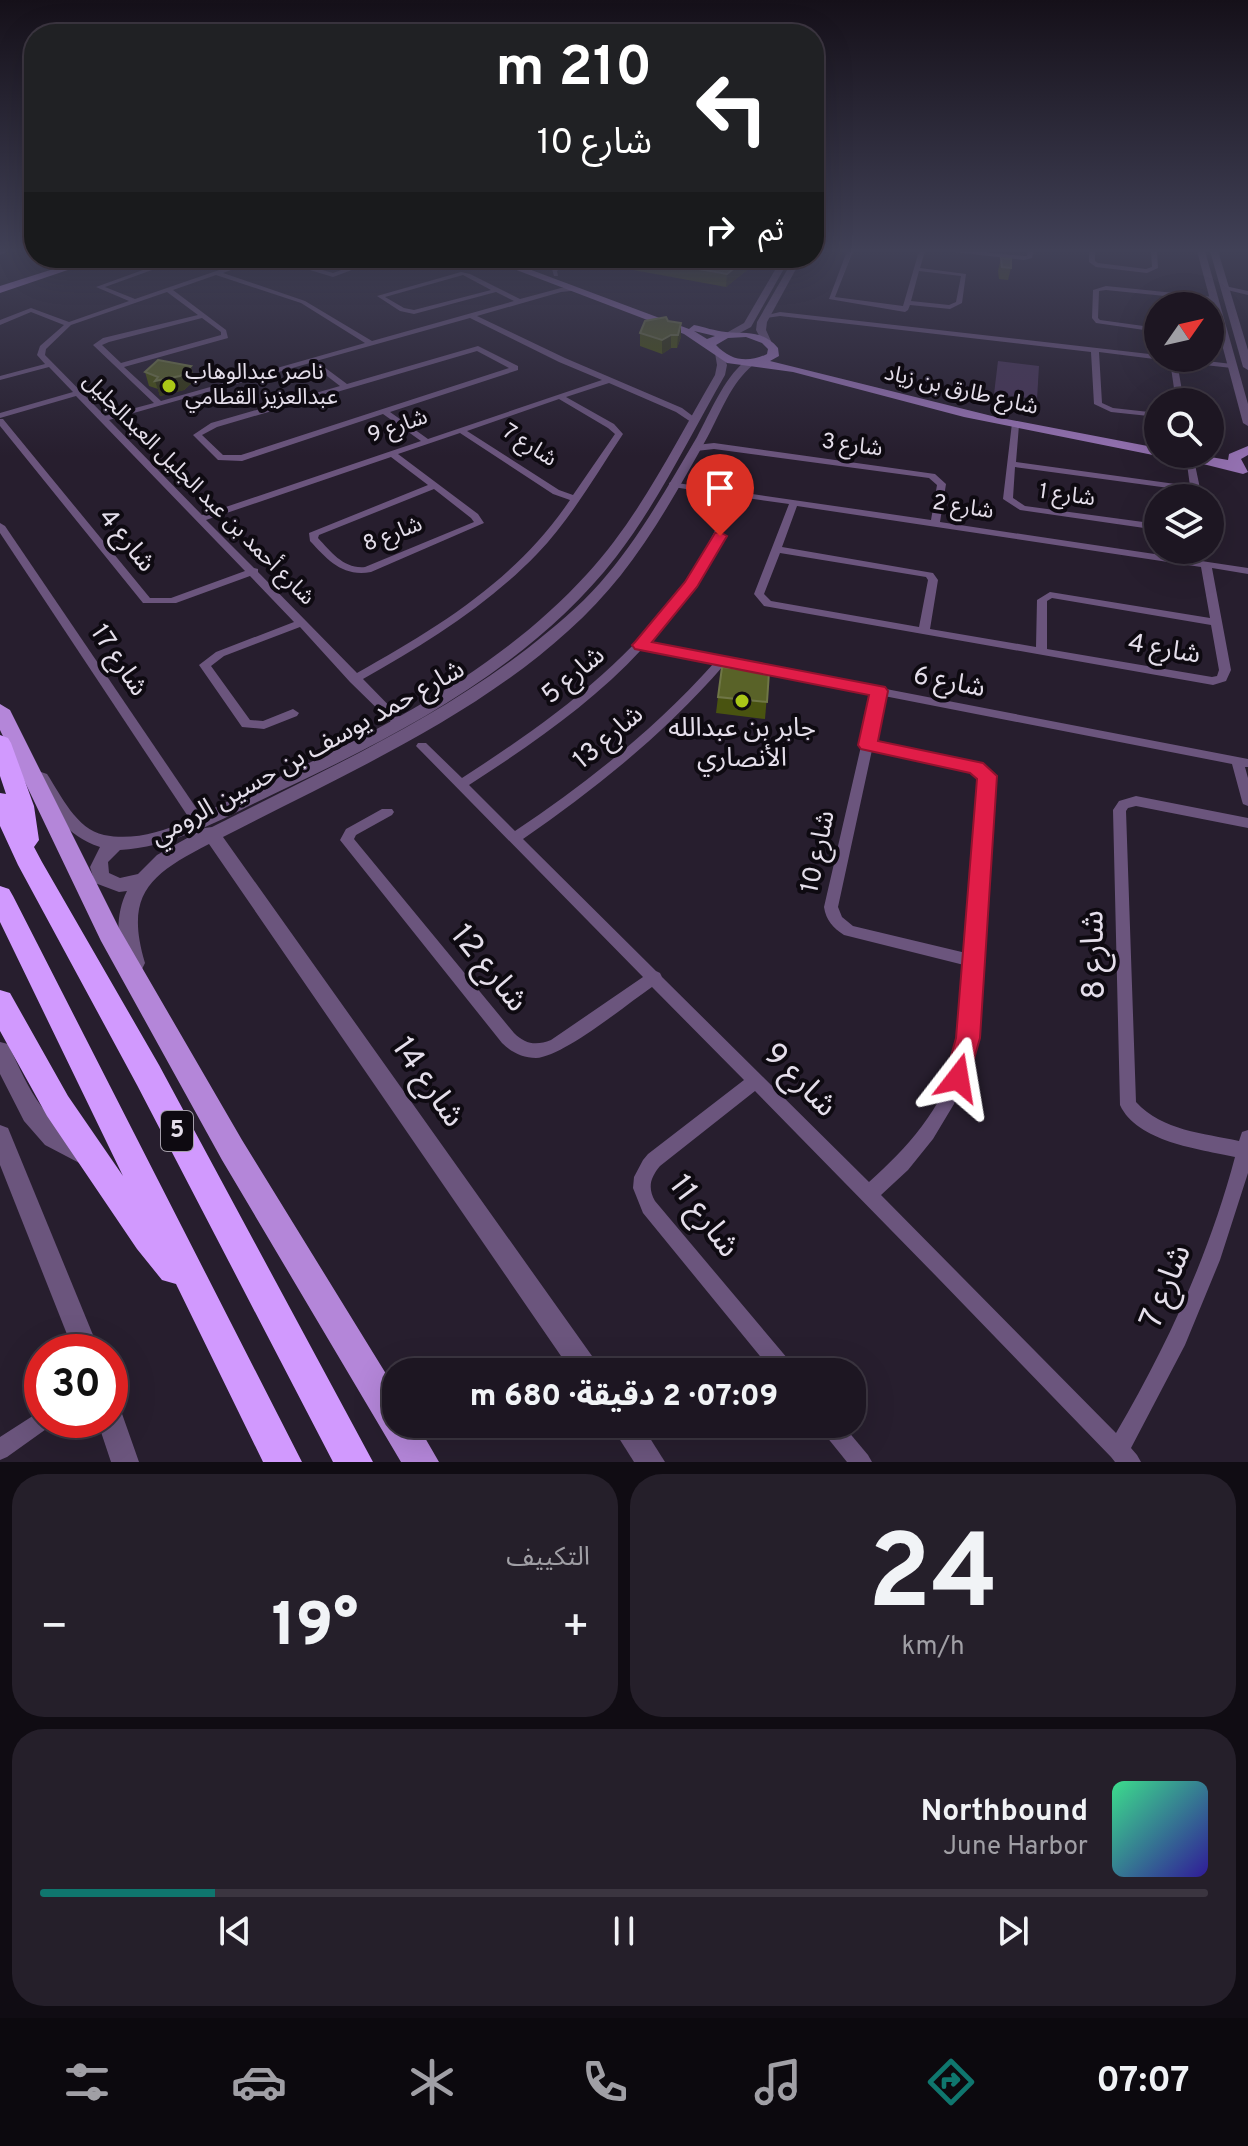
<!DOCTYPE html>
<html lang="ar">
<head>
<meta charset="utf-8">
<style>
	body { margin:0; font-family:Overpass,"Noto Sans Arabic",sans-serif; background:#251f2a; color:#f1f3f6; direction:rtl; height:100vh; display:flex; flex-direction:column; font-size:30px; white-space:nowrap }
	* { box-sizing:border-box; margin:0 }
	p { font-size:26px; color:#a09fa5 }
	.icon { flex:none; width:44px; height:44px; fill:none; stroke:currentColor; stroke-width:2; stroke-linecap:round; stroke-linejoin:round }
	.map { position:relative; height:1462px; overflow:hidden; direction:ltr }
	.drawer { display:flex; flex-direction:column; gap:12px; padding:12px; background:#100c13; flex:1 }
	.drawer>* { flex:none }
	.banner { position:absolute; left:24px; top:24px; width:800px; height:244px; border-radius:32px; box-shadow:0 8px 32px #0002,0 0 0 2px #3b3540; direction:rtl; background:#202124; color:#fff; overflow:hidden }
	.needle { width:52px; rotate:56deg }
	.buttons { position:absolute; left:1144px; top:292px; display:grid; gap:16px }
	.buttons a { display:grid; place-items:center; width:80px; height:80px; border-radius:50%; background:#1d1622; box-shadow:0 8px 32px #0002,0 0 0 2px #3b3540; font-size:40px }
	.speed { position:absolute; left:24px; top:1334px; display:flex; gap:16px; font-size:40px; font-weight:700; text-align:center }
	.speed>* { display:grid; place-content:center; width:104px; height:104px; border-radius:50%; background:#1d1622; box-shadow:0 8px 32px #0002,0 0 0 2px #3b3540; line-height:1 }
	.speed .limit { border:12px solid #d22; background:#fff; color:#111 }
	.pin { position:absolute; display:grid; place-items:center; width:68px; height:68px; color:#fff; margin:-82px -34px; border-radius:50% 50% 50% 0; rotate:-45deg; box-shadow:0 0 8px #0007 }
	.pin .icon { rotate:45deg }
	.me { position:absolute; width:88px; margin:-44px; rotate:14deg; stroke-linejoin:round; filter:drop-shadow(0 0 6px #0008) }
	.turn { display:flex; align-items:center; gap:28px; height:168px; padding:0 40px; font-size:36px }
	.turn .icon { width:104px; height:104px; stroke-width:2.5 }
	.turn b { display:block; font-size:56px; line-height:68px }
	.then { display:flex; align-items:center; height:76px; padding:0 40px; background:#0003; gap:16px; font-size:30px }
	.big { font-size:60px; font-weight:800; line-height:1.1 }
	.drawer .widget { flex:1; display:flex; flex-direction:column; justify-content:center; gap:12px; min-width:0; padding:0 28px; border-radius:32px; background:#251f2a }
	.drawer .dial { align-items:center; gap:0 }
	.dial b { font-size:104px; line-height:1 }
	.song { display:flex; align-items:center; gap:24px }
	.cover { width:96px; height:96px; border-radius:12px; background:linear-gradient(135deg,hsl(150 70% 55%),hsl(250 70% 35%)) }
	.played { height:8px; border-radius:4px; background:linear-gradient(90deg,#0f766e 15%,#3b3540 15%) }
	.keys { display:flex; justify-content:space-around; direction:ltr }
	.heat { display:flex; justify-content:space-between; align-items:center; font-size:44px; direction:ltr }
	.drawer .tiles { flex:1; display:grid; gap:12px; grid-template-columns:1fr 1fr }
	.widget:last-child { grid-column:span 2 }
	.trip { position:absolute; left:382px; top:1358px; width:484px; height:80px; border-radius:32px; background:#1d1622; box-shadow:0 8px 32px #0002,0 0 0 2px #3b3540; font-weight:800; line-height:80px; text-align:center; direction:rtl }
	.menu { display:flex; height:128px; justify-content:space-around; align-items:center; background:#0c090e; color:#a09fa5 }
	.menu .icon { width:56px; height:56px }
	.menu .current { color:#0f766e }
	.menu b { font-size:36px; color:#f1f3f6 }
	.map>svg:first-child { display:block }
</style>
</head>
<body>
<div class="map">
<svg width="1248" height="1462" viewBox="0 0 1248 1462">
	<rect width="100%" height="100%" fill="#271e2e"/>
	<path fill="#473557" d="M 998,361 L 1039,366 L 1037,399 L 994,394 Z"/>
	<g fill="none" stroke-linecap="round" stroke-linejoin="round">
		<g fill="#6b557d" fill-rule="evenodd">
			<path d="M 0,251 L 8,251 L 0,255 Z"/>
			<path d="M 847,251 L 853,251 L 835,297 L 903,306 L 919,251 L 925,251 L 920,268 L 966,274 L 962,303 L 950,309 L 910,305 L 908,310 L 905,312 L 829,299 ZM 919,271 L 961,276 L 956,302 L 949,305 L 911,301 Z"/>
			<path d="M 945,251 L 973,251 L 1024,256 L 1027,256 L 1028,251 L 1034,251 L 1032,258 L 1024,260 Z"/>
			<path d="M 1089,251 L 1095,251 L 1095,261 L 1098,263 L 1146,269 L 1152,267 L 1151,251 L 1157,251 L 1158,268 L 1147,273 L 1096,267 L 1089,262 Z"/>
			<path d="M 176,258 L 185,258 L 105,287 L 135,299 L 254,258 L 263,258 L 223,273 L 305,301 L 372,341 L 514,301 L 496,292 L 414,314 L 400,311 L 377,296 L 461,272 L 470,274 L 520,299 L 561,288 L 580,288 L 580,290 L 561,292 L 477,316 L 565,358 L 682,408 L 698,420 L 691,422 L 676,412 L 609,383 L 566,397 L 614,424 L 623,434 C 596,474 571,519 537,554 C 487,606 425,644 363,679 L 403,720 L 405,723 L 403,726 L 395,726 L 350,682 L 300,627 L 224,656 L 211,666 L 250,720 L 263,721 L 293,709 L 299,713 L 297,716 L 264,729 L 242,727 L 199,665 L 216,652 L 294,622 L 250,576 L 176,603 L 143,603 L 0,426 L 0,419 L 3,419 L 150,598 L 171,598 L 245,571 L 76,396 L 0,418 L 0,413 L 73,392 L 49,367 L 0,380 L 0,376 L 45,364 L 37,355 L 40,346 L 64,325 L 31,312 L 0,325 L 0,320 L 31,308 L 69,322 L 129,301 L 96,287 ZM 216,275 L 301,303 L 365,343 L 161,401 L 124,367 L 228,338 L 226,330 L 173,290 ZM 463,275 L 491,290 L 414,310 L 404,308 L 385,297 ZM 167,292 L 198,315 L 103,338 L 93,345 L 154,403 L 105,416 L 45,355 L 46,349 L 71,325 ZM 202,318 L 221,332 L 221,335 L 121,363 L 102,345 L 109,342 ZM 470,318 L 559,362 L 602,380 L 428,439 L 390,412 L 518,370 L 518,366 L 478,346 L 347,384 L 316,361 ZM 477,351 L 509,368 L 241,455 L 223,455 L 202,435 L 217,427 ZM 310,363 L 340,386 L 211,423 L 193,435 L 218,460 L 242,461 L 383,414 L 421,441 L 202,515 L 109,420 ZM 559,399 L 608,428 L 615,434 L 573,495 L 559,490 L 467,431 ZM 460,433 L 553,494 L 570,500 C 516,580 439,627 357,673 L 258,572 L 258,569 L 254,568 L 206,520 L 391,457 L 428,485 L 309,533 L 310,541 C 328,560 342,577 371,572 L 484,523 L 478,514 L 398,454 ZM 434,489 L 471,518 L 474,522 L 365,567 C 344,569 332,553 318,538 L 319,535 Z"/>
			<path d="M 270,258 L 280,258 L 333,273 L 375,258 L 384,258 L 333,277 Z"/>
			<path d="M 568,258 L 575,258 L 557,271 L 558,276 L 554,276 L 552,269 Z"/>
			<path d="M 1106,286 L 1214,297 L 1217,299 L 1214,301 L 1106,290 L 1099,291 L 1098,318 L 1100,320 L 1158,328 L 1158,332 L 1096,323 L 1092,318 L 1093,290 Z"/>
			<path d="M 1225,286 L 1248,291 L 1248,295 L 1223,289 L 1222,288 Z"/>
			<path d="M 780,312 L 1158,355 L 1158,358 L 1181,358 L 1232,364 L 1236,366 L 1232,368 L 1177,362 L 1184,402 L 1176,402 L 1170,361 L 1099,352 L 1102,403 L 1113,408 L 1158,413 L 1158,417 L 1111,412 L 1094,404 L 1091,352 L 780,316 L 766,318 L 763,316 Z"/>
			<path d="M 1012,423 L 1019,425 L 1016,462 L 1190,486 L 1186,457 L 1193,455 L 1202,498 L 1192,498 L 1191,491 L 1015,467 L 1013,498 L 1025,506 L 1158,524 L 1158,530 L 1020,510 L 1003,499 Z"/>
			<path d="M 714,443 L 935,474 L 946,484 L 940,522 L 1248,568 L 1248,574 L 1212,568 L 1231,670 L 1226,681 L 1213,685 L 764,606 L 754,594 L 789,504 L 740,497 C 715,550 687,600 648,643 L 1248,759 L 1248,767 L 1245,767 L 1248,778 L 1248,806 L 1243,804 L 1242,801 L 1232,764 L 884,696 L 874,742 L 980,764 L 994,778 L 972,1057 L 954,1104 L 933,1139 L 908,1170 L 881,1195 L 1116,1433 C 1167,1346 1209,1255 1235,1157 C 1199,1149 1137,1142 1120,1105 L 1113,810 L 1119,801 L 1136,796 L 1248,818 L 1248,828 L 1136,806 L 1128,808 L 1126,811 L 1136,1102 C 1163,1131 1203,1133 1239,1141 L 1242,1132 L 1248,1130 L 1248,1173 L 1220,1260 L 1185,1345 L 1131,1448 L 1137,1455 L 1141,1462 L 1115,1462 L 1111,1457 L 937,1277 L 755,1091 L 660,1166 C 651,1177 647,1187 655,1201 L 793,1365 L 796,1372 L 773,1372 L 643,1213 L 633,1188 L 634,1177 L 643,1160 L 648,1154 L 744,1080 L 652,987 C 627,1004 563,1057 536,1058 C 523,1058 511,1052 502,1043 L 340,840 L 346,829 L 382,809 L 392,809 L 394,812 L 392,815 L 356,835 L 354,839 L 514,1033 C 525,1044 536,1046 551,1040 L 643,977 L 416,746 L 418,743 L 426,743 L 462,778 C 544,725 624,668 682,587 C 702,558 717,527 732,496 L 673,487 L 669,484 L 670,482 L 931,520 L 937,485 L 929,478 L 714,449 L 696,451 L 692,448 L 696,445 ZM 797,506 L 1201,567 L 1210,618 L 1050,592 L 1037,600 L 1036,647 L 930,629 L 938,580 L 933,573 L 782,547 ZM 780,553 L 926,577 L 928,580 L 919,627 L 771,601 L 764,594 ZM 1052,598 L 1211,625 L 1219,670 L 1217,676 L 1212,677 L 1047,649 L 1047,601 ZM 642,649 L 714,663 C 655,729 588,782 515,831 L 469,785 C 531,745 592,703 642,649 ZM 724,665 L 873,694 L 824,907 C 826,920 833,928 844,935 L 964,965 C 963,986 961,1006 959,1027 C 958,1037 958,1048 956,1057 C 944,1108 906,1149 869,1182 L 662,977 L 660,973 L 656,971 L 523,839 C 597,788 665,733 724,665 ZM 872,750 L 972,771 L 982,779 L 966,953 L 853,926 L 842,917 L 838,907 Z"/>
			<path d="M 0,523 L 5,526 L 203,818 L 205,821 L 203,824 L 193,824 L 0,533 Z"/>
			<path d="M 42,1410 L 42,1420 L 52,1420 L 49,1427 L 7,1457 L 0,1460 L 0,1437 Z"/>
			<path d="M 819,1424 L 842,1424 L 868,1455 L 872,1462 L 847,1462 L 822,1431 Z"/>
		</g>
		<g fill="#6b557d" fill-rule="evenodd">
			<path d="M 1197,251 L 1205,251 L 1248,404 L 1248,426 L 1243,423 Z"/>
			<path d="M 1210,251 L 1218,251 L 1248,350 L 1248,370 L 1243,367 Z"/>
			<path d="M 782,258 L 790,258 L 751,327 L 734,336 L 728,336 L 728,332 L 744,323 Z"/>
			<path d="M 794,258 L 802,258 L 767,322 L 766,330 L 771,341 L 763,343 L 756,330 L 757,322 Z"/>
			<path d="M 715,353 L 723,355 L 727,365 L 725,375 C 690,436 659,501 616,557 C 532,665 405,732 284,789 C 232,813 179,847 120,850 L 108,862 L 109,873 L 120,878 L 138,874 L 157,855 L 205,828 L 212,827 C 320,772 432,722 528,648 C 553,628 579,607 600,583 C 638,540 668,486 697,437 C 711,411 723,380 745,361 L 753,361 L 753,365 C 731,383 721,412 708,436 C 682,483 654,533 621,575 C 524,697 358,767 223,837 L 597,1363 L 601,1372 L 572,1372 L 209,844 C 151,874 124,893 145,963 L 142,969 L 135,971 L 128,969 C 116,944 115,915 127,891 L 119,892 L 95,883 L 90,867 L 100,847 C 65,836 50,808 33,778 L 41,772 L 47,774 C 61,795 76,829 104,835 C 154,845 203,812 247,792 C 369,736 495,675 587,574 C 641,515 675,443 715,375 L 717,365 Z"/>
			<path d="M 0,1042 L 8,1044 C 31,1093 44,1125 95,1148 L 99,1156 L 95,1164 L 87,1167 L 45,1145 L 24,1121 L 0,1074 Z"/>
			<path d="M 0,1125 L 8,1128 L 100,1352 L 74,1352 L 0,1165 Z"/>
			<path d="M 110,1404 L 120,1408 L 139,1462 L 111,1462 L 97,1420 L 110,1420 Z"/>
			<path d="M 610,1424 L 641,1424 L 665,1462 L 634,1462 Z"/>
		</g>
		<path fill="#9471b1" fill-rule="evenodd" d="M 485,258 L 499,258 L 689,329 L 694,325 C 704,327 715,331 726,332 C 747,334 763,330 778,348 L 779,356 L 770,361 L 996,417 L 1158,448 L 1158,454 L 1193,454 L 1228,460 L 1229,454 L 1248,446 L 1248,455 L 1241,459 L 1248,472 L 1243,474 L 1163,454 L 1158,456 L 964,417 L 793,372 L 727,363 L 684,334 ZM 694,331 L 715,336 L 707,339 ZM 746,337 L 762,343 L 768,349 L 767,354 C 748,363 731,361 716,345 L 728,338 Z"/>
		<g fill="#b486d9" fill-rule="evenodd">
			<path d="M 88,258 L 103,258 L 0,293 L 0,286 Z"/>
			<path d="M 0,704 L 10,710 L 119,928 L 242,1140 L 396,1390 L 396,1424 L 417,1424 L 439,1462 L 401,1462 L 222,1160 L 101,941 L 0,730 Z"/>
		</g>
		<g fill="#d199fe" fill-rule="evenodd">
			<path d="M 0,735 L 8,738 L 11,743 L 34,806 L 39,840 L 34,847 L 42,862 L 159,1065 L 373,1462 L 333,1462 L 137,1085 L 18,865 L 0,826 L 0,793 L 6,794 L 0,776 Z"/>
			<path d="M 0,886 L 9,889 L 13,896 L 302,1462 L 263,1462 L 176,1284 L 162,1280 L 137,1249 L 47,1116 L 0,1031 L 0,990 L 10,993 L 68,1096 L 123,1176 L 0,922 Z"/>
		</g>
	</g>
	<g fill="#495310">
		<path d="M 628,258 L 747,258 L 747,270 L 726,287 L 628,269 Z"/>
		<path d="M 1001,258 L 1011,268 L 1008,280 L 999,279 L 998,271 Z"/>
		<path d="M 668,321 L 681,337 L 677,348 L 671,348 L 662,354 L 640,346 L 640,333 Z"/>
		<path d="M 145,372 L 195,380 L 184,390 L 160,396 L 158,389 L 149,386 Z"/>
		<path d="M 769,672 L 765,719 L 716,713 L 718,697 Z"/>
	</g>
	<g fill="#343812">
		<path d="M 747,258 L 747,270 L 726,287 L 727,274 Z"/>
		<path d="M 681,323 L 681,337 L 677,348 L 678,335 Z"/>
		<path d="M 671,335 L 671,348 L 662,354 L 662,340 Z"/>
		<path d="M 191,366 L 195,380 L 184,390 L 160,396 L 155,381 Z"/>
	</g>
	<g fill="#596228" stroke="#6f7646" stroke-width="2">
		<path d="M 636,258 L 747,258 L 727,274 Z"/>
		<path d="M 1001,258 L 1011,259 L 1011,268 L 1002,267 Z"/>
		<path d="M 666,317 L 668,321 L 681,323 L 678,335 L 671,335 L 662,340 L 640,333 L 645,321 Z"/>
		<path d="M 158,360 L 191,366 L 180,376 L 155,381 L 158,377 L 145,372 Z"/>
		<path d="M 722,667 L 769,672 L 767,702 L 718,697 Z"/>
	</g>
	<linearGradient id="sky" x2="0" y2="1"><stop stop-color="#151019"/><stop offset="0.55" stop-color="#414157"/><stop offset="1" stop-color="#414157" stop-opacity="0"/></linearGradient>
	<rect width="1248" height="456" fill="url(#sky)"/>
	<path fill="#e11d48" stroke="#92132f" stroke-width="2" d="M 720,532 L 727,536 L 697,587 L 652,642 L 885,687 L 888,691 L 878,741 L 983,763 L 997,776 L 980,1038 L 966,1086 L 958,1089 L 949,1086 L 945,1078 L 956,1038 L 977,779 L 970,773 L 861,749 L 858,745 L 869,695 L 635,649 L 632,645 L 635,642 L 685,582 L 715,533 Z"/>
	<g fill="#aac717" stroke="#0e0a11" stroke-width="3">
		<circle cx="169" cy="386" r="8"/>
		<circle cx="742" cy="701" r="8"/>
	</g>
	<g text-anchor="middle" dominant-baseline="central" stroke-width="8" stroke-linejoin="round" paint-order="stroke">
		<g font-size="22" fill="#e4deea" stroke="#0e0a11" text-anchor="start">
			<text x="185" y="373">ناصر عبدالوهاب<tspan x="185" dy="25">عبدالعزيز القطامي</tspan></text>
		</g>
		<g font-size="22" fill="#e4deea" stroke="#0e0a11">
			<text transform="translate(961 391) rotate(13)">شارع طارق بن زياد</text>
			<text transform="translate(398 427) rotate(-19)">شارع 9</text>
			<text transform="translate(529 446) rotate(33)">شارع 7</text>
			<text transform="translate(852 446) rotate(8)">شارع 3</text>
			<text transform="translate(198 490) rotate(45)">شارع أحمد بن عبد الجليل العبدالجليل</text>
			<text transform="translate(1067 496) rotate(8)">شارع 1</text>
			<text transform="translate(963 508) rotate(9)">شارع 2</text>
			<text transform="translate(393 535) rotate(-21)">شارع 8</text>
		</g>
		<rect fill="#0e0a11" stroke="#a49ea9" stroke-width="2" x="161" y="1111" width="32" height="40" rx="6"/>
		<g font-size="24" font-weight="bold" fill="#e4deea">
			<text x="177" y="1131">5</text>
		</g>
		<g font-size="26" fill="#e4deea" stroke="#0e0a11">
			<text transform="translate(126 541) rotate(51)">شارع 4</text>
			<text transform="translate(1164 650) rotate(10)">شارع 4</text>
			<text transform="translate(118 661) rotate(56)">شارع 17</text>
			<text transform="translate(574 676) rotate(-40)">شارع 5</text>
			<text transform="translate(949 683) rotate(11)">شارع 6</text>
			<text transform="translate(609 738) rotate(-40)">شارع 13</text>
			<text transform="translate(308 754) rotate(-29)">شارع حمد يوسف بن حسين الرومي</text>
			<text transform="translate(819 852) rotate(-78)">شارع 10</text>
		</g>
		<g font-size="26" fill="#e4deea" stroke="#0e0a11">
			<text x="742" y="729">جابر بن عبدالله<tspan x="742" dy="30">الأنصاري</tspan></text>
		</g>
		<g font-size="32" fill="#e4deea" stroke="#0e0a11">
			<text transform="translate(1095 955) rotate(-91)">شارع 8</text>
			<text transform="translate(488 969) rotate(51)">شارع 12</text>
			<text transform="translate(799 1081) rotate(45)">شارع 9</text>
			<text transform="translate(427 1083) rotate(55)">شارع 14</text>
			<text transform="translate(703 1217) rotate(53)">شارع 11</text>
			<text transform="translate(1167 1287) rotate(-68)">شارع 7</text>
		</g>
	</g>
</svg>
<div class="buttons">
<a><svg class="needle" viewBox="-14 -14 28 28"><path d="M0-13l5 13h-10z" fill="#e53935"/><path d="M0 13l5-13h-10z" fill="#a09fa5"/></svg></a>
<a><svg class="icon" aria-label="search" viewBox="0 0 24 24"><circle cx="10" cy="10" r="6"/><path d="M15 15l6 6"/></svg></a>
<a><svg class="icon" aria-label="layers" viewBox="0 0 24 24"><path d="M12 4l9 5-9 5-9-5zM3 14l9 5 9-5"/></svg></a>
</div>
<div class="speed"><div class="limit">30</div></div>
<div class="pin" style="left:720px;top:536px;background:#d93025"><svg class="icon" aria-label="arrive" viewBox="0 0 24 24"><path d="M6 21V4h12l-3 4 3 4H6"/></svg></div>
<svg class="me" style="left:958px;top:1078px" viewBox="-20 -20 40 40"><path d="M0-17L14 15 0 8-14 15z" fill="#e11d48" stroke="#fff" stroke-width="4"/></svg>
<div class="trip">07:09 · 2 دقيقة · 680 m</div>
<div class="banner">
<div class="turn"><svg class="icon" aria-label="left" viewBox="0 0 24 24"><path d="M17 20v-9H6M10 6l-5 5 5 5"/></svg><div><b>210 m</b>شارع 10</div></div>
<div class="then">ثم<svg class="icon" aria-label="right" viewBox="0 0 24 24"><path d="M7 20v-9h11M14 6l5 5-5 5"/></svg></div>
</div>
</div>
<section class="drawer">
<div class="tiles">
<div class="widget dial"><b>24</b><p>km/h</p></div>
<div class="widget"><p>التكييف</p>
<div class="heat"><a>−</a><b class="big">19°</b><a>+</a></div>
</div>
<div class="widget">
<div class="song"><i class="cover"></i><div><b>Northbound</b><p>June Harbor</p></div></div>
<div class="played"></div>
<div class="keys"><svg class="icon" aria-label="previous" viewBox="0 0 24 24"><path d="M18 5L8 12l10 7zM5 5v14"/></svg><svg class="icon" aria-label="pause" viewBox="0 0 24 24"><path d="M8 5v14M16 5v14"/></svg><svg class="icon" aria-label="next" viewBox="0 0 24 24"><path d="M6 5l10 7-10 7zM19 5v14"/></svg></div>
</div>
</div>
</section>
<nav class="menu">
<b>07:07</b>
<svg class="icon current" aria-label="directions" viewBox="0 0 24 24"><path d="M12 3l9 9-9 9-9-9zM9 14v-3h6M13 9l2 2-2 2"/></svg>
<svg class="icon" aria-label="music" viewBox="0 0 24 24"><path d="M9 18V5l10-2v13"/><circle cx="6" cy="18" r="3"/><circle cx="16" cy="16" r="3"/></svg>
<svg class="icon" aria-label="phone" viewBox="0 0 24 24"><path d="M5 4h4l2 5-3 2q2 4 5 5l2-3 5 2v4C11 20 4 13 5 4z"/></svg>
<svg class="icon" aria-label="climate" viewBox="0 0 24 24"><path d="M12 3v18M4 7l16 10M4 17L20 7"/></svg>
<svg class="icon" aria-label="car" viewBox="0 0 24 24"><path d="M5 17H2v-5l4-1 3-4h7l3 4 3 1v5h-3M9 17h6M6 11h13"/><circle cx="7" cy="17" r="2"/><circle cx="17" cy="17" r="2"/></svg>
<svg class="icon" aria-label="filters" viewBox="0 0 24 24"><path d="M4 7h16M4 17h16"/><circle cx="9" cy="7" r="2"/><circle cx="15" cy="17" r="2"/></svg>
</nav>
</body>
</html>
